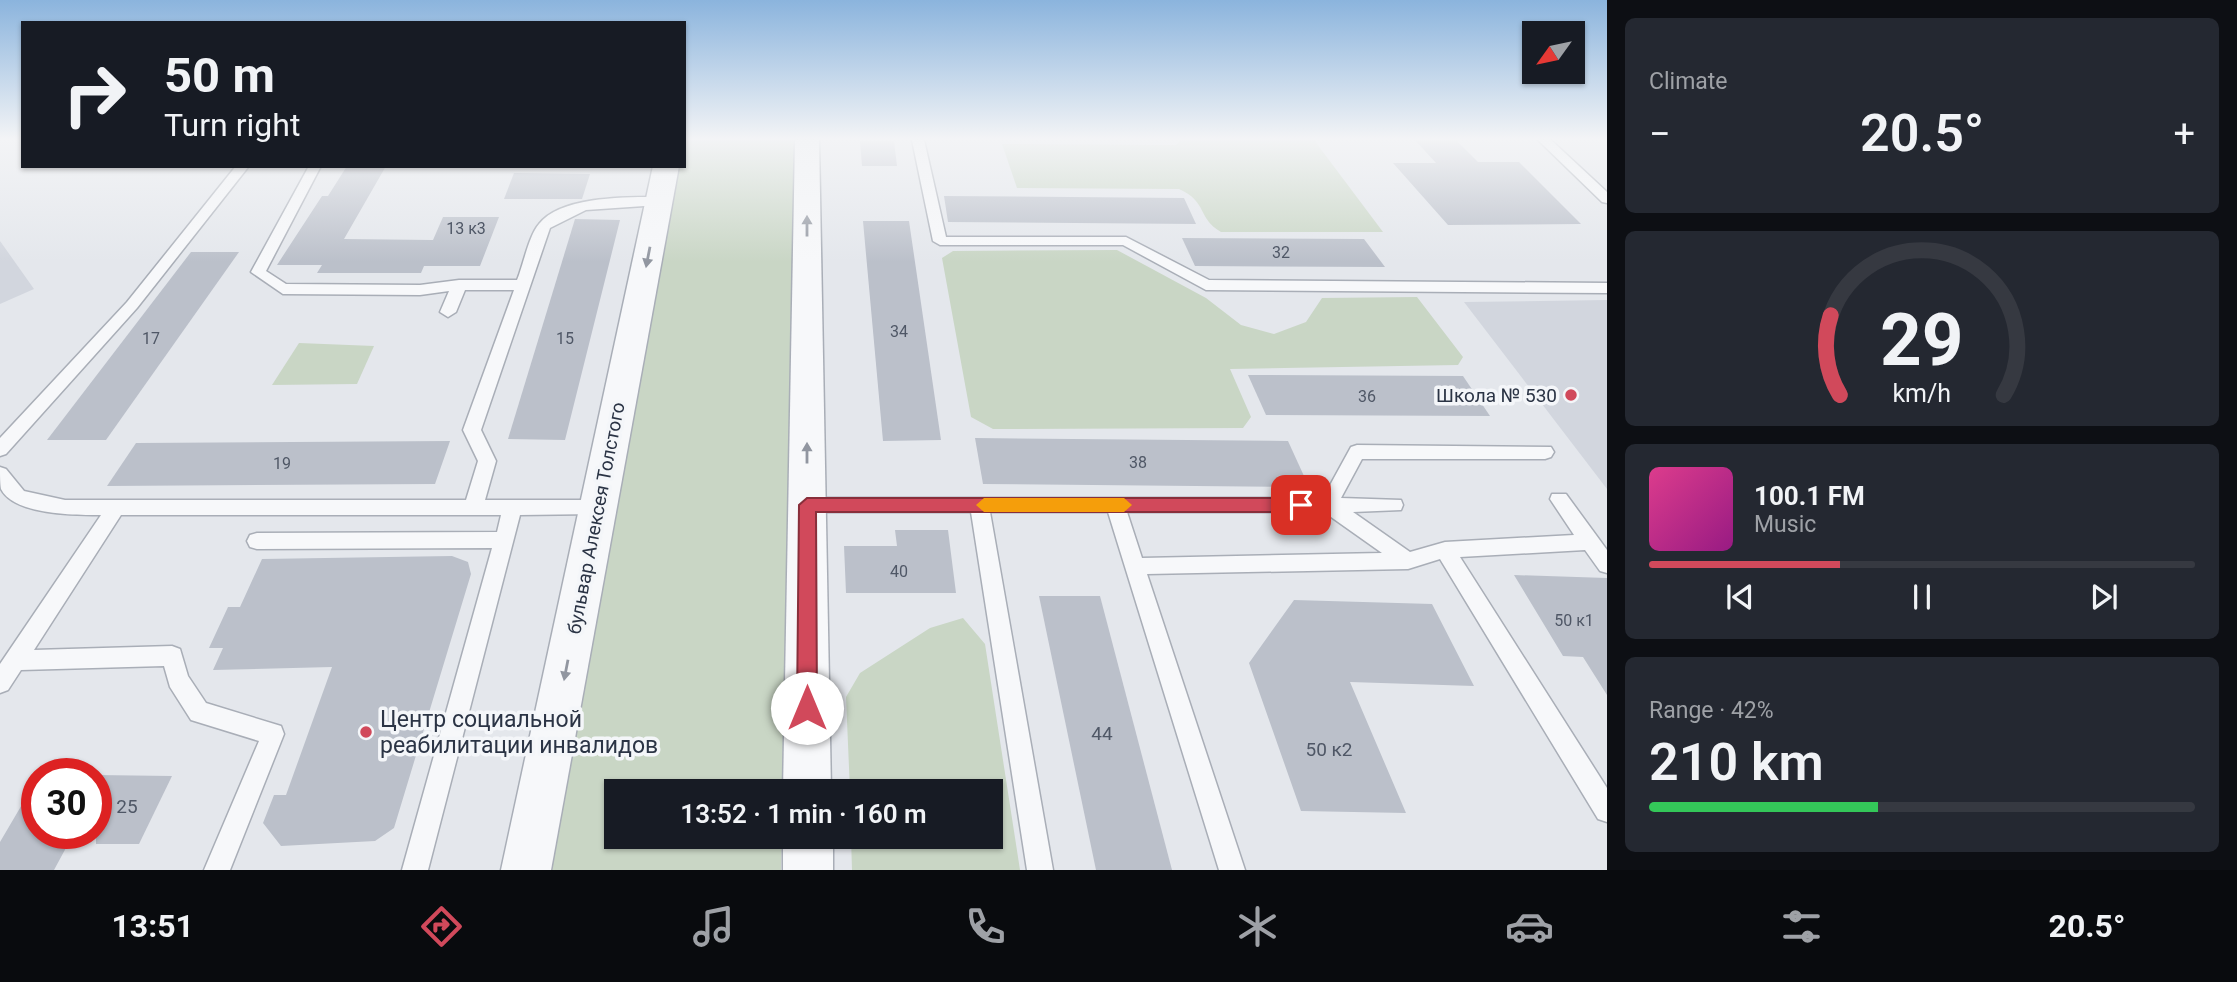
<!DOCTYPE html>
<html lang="en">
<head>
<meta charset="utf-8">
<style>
	body { margin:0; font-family:Roboto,sans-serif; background:#242831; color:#f1f3f6; height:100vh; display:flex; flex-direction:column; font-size:26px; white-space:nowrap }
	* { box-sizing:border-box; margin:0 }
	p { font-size:23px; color:#9ea1a6 }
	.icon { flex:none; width:38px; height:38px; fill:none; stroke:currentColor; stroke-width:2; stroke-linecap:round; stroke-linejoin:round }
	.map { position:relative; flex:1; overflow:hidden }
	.sheet { display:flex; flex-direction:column; gap:18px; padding:18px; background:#0d0f14; width:630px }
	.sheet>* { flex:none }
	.hud { position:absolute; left:21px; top:21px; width:665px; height:147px; border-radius:0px; box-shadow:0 2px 5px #0004; background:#171b24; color:#f1f3f6; overflow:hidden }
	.needle { width:46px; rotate:237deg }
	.buttons { position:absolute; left:1522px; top:21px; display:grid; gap:14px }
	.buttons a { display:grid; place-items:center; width:63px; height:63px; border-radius:0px; background:#171b24; box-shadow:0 2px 5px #0004; font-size:35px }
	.speed { position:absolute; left:21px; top:758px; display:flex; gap:14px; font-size:35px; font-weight:700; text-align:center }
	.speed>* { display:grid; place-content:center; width:91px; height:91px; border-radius:50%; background:#171b24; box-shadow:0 2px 5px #0004; line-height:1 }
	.speed .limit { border:10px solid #d22; background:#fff; color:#111 }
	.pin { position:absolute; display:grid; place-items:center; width:60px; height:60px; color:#fff; margin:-30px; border-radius:14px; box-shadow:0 4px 10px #0006 }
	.me { position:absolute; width:77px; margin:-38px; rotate:0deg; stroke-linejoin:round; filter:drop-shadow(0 0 5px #0008) }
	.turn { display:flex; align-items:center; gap:24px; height:147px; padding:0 28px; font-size:32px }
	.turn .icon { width:91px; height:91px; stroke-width:2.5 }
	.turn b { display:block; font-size:49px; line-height:60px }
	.big { font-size:52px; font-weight:600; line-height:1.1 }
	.sheet .card { flex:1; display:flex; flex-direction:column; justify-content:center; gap:10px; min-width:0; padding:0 24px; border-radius:10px; background:#242831 }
	.sheet .dial { align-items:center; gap:0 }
	.dial svg { height:182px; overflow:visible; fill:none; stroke:#363941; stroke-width:7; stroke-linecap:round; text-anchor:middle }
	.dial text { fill:#f1f3f6; stroke:none }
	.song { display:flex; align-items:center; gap:21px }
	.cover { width:84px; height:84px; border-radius:10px; background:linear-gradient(135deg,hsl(330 70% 55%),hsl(310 70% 35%)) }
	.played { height:7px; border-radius:4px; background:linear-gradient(90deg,#d1495b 35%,#363941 35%) }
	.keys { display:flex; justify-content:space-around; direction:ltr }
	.heat { display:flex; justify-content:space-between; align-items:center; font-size:38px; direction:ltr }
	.charge { height:10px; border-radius:5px; background:linear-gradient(90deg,#34c759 42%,#363941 0) }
	.trip { position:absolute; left:604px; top:779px; width:399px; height:70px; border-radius:0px; background:#171b24; box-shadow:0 2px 5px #0004; font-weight:600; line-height:70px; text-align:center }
	.menu { display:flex; height:112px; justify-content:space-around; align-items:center; background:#090b0e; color:#9ea1a6 }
	.menu .icon { width:49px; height:49px }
	.menu .current { color:#d1495b }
	.menu b { font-size:32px; color:#f1f3f6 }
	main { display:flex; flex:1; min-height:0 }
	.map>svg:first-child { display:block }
</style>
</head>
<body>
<main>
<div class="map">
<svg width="1607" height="870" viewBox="0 0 1607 870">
	<rect width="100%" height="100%" fill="#e4e7ec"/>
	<g fill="#d2d6de">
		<path d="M 0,241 L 34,289 L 0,304 Z"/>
		<path d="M 1607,300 L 1607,489 L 1464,302 Z"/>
	</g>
	<g fill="#c9d6c5">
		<path d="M 684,140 L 795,140 L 782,791 L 616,791 L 616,836 L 782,837 L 781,870 L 548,870 L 677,166 L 684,166 Z"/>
		<path d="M 1181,140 L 1314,140 L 1383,232 L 1221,232 C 1197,218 1208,202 1179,189 L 1017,188 L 1002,144 L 1176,145 Z"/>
		<path d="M 1117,250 L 1206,298 L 1241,325 L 1274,334 L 1306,322 L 1322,298 L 1417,297 L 1463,357 L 1458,365 L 1230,369 L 1251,417 L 1243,428 L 993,429 L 971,417 L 942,258 L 953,251 Z"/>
		<path d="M 299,343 L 374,346 L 357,384 L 272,385 Z"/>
		<path d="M 963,618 L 985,644 L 1020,870 L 852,870 L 851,837 L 990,836 L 990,791 L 850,791 L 846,697 L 860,673 L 930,628 Z"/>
	</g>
	<g fill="#bbc0ca">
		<path d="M 1415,140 L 1456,140 L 1478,162 L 1519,162 L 1581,224 L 1448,225 L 1393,163 L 1436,163 Z"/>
		<path d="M 860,141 L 894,141 L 897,166 L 862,166 Z"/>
		<path d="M 347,166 L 386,166 L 344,239 L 433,240 L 443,217 L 499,217 L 480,266 L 424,266 L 421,273 L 317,273 L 322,265 L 277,265 L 322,196 L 328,196 Z"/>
		<path d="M 514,173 L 590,174 L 582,199 L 504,199 Z"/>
		<path d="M 944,196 L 1184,198 L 1196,224 L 948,222 Z"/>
		<path d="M 575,219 L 620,220 L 565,440 L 508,439 Z"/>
		<path d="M 863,221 L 909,221 L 941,440 L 883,441 Z"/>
		<path d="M 1182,238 L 1364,239 L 1385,267 L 1195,266 Z"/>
		<path d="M 191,252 L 239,252 L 106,440 L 47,440 Z"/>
		<path d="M 1248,375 L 1463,376 L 1490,416 L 1266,415 Z"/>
		<path d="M 975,438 L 1288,441 L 1309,487 L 983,484 Z"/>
		<path d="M 450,441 L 435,484 L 107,486 L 136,443 Z"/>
		<path d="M 895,530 L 948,530 L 956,593 L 846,593 L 844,546 L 897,546 Z"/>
		<path d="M 452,556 L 468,562 L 471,574 L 394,828 L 375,841 L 281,846 L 263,823 L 274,795 L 286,795 L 332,667 L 213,670 L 223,648 L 209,648 L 228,607 L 240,607 L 262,559 Z"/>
		<path d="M 1514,575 L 1607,578 L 1607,695 L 1583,657 L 1563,656 Z"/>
		<path d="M 1039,596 L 1100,596 L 1172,870 L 1096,870 Z"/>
		<path d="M 1294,600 L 1432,604 L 1474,686 L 1350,682 L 1406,813 L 1301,811 L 1249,663 Z"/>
		<path d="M 96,775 L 172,776 L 139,844 L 96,844 Z"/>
		<path d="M 37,779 L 37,833 L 74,833 L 54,870 L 0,870 L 0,842 Z"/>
	</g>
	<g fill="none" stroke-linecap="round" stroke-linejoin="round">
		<g stroke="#a9aeb7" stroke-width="3">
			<g id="service">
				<path d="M 912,140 L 924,140 L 946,237 L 1126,237 L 1209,280 L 1607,283 L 1607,293 L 1206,290 L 1123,245 L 940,245 L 933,241 Z"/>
				<path d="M 1538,140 L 1551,140 L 1607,192 L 1607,203 L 1602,202 Z"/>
				<path d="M 236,166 L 249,166 L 137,308 L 6,454 L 0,456 L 0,438 L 127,302 Z"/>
				<path d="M 309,166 L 321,166 L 266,271 L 286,284 L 420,285 L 459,280 L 517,280 C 523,266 529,235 539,224 C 561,196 627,197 659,197 L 666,201 L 659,205 L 586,210 L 550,228 L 481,430 L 496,461 L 485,500 L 598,500 L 605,502 L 607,507 L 605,512 L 598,514 L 520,515 L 428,870 L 402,870 L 492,548 L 257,549 L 250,547 L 247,541 L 250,535 L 257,533 L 497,532 L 501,515 L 121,515 L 34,650 L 172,646 L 180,649 L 188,676 L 206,703 L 281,726 L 284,734 L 230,870 L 204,870 L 259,741 L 191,720 L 170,687 L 164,666 L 21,670 L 8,690 L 0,693 L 0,664 L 101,515 C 75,515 14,515 1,489 C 0,483 0,474 0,467 L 6,469 L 24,491 L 65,500 L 466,500 L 478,461 L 463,430 L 514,290 L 465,290 L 456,312 L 448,317 L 440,312 L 449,291 L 420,295 L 283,294 L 251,272 Z"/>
				<path d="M 1357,445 L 1551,447 L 1554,452 L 1551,457 L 1545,459 L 1362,459 L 1341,498 L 1401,500 L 1403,505 L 1401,510 L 1353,512 L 1410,552 L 1445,542 L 1574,535 L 1550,499 L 1552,494 L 1566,494 L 1607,550 L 1607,573 L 1600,571 L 1585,550 L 1460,557 L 1607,788 L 1607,822 L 1598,819 L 1440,559 L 1408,569 L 1147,574 L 1245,870 L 1219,870 L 1108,512 L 990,512 L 1053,870 L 1027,870 L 971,512 L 807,512 L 800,510 L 798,505 L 800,500 L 807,498 L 1323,498 L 1351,447 ZM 1127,512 L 1324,512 L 1382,553 L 1142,558 Z"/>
			</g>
		</g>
		<g stroke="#a9aeb7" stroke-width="3">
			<g id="minor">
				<path d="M 795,140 L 819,140 L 831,791 L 783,791 Z"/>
				<path d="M 653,166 L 679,166 L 551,870 L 501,870 Z"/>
				<rect x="783" y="836" width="50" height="34"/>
			</g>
		</g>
		<use href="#service" fill="#f7f8fa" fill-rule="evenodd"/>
		<use href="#minor" fill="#f7f8fa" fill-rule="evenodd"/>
	</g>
	<defs><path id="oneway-solid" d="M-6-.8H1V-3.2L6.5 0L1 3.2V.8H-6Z" transform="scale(1.75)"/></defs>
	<g fill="#9196a0">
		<use href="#oneway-solid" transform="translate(807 226) rotate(-90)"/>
		<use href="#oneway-solid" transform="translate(648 257) rotate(101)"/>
		<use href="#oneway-solid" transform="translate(807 453) rotate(-90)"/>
		<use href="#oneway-solid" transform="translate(566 670) rotate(101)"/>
	</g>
	<linearGradient id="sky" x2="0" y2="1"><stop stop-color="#8bb4dd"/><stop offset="0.53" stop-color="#f3f4f6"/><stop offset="1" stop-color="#f3f4f6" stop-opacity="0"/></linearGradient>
	<rect width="1607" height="262" fill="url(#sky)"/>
	<path fill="#d1495b" stroke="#882f3b" stroke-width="2" d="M 807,498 L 1301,498 L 1310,505 L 1301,512 L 816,512 L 817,708 L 814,715 L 807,718 L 800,715 L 797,708 L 799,505 Z"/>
	<path fill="#f59e0b" d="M 984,498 L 1124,498 L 1132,505 L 1124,512 L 984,512 L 976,505 Z"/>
	<g fill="#d1495b" stroke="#f4f6f9" stroke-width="2.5">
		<circle cx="1571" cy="395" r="7"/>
		<circle cx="366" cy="732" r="7"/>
	</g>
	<g text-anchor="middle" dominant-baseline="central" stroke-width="7" stroke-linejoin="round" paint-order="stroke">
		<g font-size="16" fill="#4f5766">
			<text x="466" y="228">13 к3</text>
			<text x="1281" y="252">32</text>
			<text x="899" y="331">34</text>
			<text x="151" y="338">17</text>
			<text x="565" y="338">15</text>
			<text x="1367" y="396">36</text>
			<text x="1138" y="462">38</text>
			<text x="282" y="463">19</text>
			<text x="899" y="571">40</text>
			<text x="1574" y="620">50 к1</text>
		</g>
		<g font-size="19" fill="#2b3445" stroke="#f4f6f9" text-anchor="end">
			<text x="1557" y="395">Школа № 530</text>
		</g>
		<g font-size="19" fill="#2b3445" stroke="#f4f6f9">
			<text transform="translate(596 518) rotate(-79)">бульвар Алексея Толстого</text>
		</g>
		<g font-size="19" fill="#4f5766">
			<text x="1102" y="733">44</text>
			<text x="1329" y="749">50 к2</text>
			<text x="127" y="806">25</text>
		</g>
		<g font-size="23" fill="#2b3445" stroke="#f4f6f9" text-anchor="start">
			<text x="380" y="719">Центр социальной<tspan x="380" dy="26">реабилитации инвалидов</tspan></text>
		</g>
	</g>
</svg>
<div class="buttons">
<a><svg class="needle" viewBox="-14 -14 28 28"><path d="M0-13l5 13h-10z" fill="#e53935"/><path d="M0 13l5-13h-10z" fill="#9ea1a6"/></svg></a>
</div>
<div class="speed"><div class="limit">30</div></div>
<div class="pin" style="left:1301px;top:505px;background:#d93025"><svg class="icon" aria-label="arrive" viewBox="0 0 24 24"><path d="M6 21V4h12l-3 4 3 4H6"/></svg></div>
<svg class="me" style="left:807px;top:708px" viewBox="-20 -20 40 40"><circle r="19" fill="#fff"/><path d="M0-13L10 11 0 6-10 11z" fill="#d1495b"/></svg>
<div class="trip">13:52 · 1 min · 160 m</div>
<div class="hud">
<div class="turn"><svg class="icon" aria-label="right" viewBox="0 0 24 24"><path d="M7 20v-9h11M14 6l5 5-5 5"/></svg><div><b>50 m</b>Turn right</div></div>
</div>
</div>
<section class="sheet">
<div class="card"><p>Climate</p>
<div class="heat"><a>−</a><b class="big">20.5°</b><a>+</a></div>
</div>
<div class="card dial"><svg viewBox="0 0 100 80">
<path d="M14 69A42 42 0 1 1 86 69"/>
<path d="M14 69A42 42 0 0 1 10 34" stroke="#d1495b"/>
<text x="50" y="56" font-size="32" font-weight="700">29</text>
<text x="50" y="72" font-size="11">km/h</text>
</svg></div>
<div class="card">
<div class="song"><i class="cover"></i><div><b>100.1 FM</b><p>Music</p></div></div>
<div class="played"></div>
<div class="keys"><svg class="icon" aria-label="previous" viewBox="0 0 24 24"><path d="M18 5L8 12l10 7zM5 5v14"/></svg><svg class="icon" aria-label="pause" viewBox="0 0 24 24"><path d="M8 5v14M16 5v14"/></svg><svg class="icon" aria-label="next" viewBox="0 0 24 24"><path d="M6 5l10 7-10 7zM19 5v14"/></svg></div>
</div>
<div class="card"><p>Range · 42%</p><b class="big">210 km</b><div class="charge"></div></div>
</section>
</main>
<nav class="menu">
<b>13:51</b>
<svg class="icon current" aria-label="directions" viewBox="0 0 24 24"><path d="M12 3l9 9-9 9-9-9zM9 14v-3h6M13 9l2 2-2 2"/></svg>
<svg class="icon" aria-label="music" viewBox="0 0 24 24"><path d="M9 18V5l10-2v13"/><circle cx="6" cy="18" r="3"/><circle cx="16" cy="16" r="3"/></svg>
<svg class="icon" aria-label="phone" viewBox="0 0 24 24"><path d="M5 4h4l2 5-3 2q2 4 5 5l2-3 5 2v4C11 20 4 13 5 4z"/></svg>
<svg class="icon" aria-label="climate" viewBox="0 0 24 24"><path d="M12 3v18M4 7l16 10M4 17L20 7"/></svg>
<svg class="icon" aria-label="car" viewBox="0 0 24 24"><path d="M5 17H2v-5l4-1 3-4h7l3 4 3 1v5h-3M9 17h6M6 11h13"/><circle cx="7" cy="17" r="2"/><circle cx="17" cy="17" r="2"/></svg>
<svg class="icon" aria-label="filters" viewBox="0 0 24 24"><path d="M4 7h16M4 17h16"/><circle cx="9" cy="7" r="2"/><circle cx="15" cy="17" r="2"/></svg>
<b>20.5°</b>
</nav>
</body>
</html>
